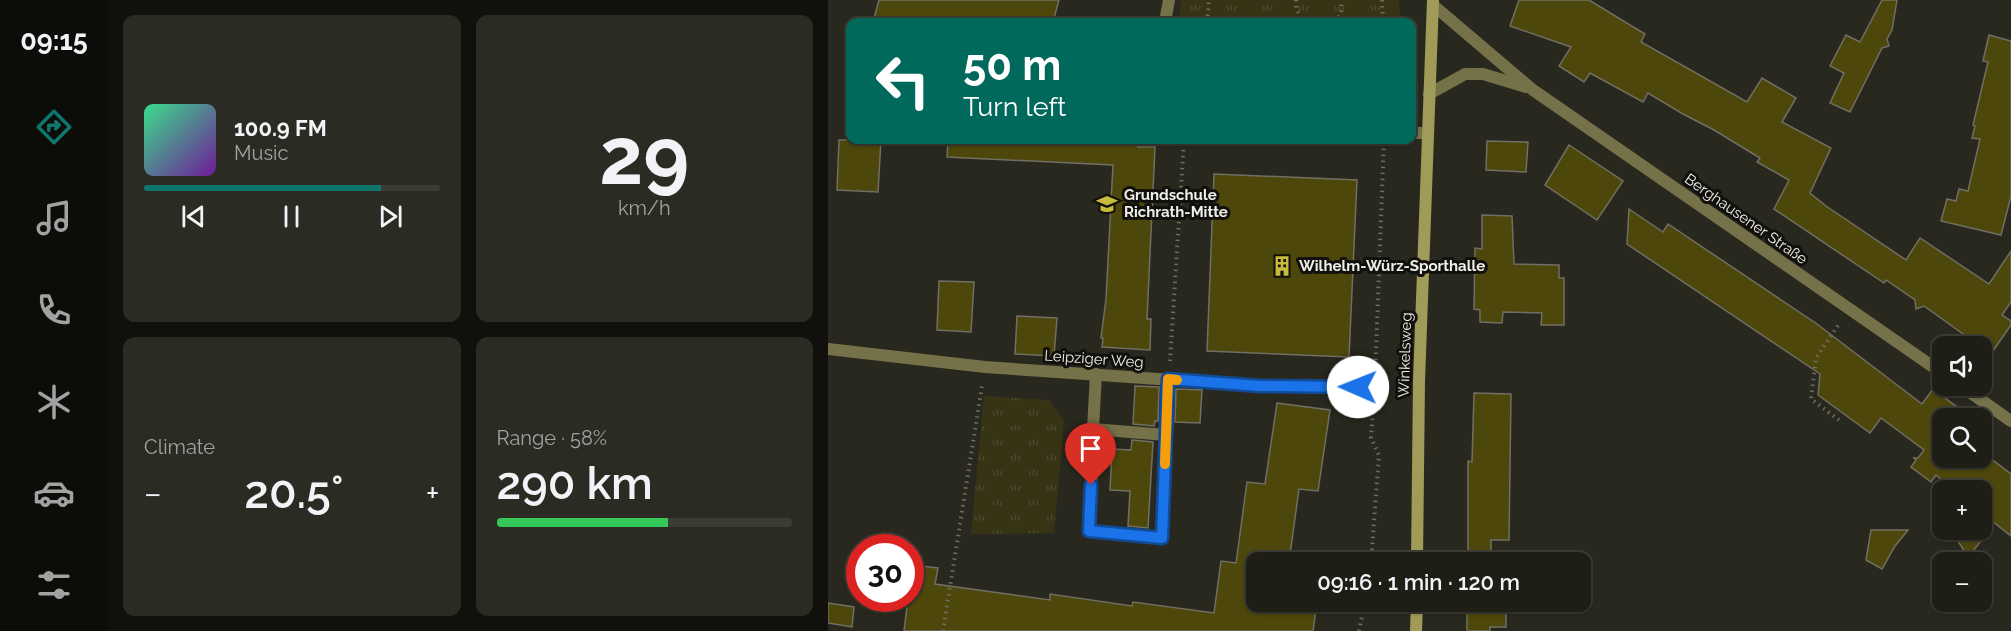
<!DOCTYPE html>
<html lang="en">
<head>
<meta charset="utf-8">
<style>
	body { margin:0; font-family:Raleway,sans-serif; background:#2c2b23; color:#f1f3f6; height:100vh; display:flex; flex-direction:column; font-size:22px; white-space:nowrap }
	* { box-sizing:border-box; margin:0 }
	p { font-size:20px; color:#a1a2a1 }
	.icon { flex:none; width:33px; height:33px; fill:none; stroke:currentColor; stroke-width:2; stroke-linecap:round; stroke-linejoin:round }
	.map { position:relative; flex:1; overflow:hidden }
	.side { display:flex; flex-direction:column; gap:15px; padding:15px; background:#11100c; width:720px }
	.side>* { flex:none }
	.banner { position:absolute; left:18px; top:18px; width:570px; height:126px; border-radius:12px; box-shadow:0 2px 4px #0004,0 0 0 2px #3c3c35; background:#00695c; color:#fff; overflow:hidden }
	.buttons { position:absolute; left:1104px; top:336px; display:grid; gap:12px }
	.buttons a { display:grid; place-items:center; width:60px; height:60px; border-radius:12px; background:#1f1e16; box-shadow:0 2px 4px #0004,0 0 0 2px #3c3c35; font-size:30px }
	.speed { position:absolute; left:18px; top:534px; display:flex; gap:12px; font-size:30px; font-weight:700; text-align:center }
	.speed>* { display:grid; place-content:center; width:78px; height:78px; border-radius:50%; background:#1f1e16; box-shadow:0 2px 4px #0004,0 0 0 2px #3c3c35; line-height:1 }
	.speed .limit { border:9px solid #d22; background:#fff; color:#111 }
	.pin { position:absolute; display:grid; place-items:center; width:51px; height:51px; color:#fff; margin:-62px -26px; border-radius:50% 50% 50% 0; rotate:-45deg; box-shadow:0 0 6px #0007 }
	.pin .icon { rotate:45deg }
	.me { position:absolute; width:66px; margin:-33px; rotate:271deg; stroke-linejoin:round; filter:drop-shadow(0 0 4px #0008) }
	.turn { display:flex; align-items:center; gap:21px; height:126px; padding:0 18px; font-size:27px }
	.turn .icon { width:78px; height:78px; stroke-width:2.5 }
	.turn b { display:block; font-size:42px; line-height:51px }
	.big { font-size:45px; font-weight:600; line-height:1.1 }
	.side .tile { flex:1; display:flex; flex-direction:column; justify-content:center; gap:9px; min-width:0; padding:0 21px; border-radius:12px; background:#2c2b23 }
	.side .dial { align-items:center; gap:0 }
	.dial b { font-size:78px; line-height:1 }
	.song { display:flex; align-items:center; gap:18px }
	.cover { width:72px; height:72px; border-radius:9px; background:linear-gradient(135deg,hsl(150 70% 55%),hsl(280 70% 35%)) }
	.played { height:6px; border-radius:3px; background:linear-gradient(90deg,#0f766e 80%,#3c3c35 80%) }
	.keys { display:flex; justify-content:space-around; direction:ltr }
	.heat { display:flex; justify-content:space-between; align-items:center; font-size:33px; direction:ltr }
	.charge { height:9px; border-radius:4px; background:linear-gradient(90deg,#34c759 58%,#3c3c35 0) }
	.side .tiles { flex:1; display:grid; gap:15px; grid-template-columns:repeat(2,1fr) }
	.trip { position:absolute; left:418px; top:552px; width:345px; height:60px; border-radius:12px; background:#1f1e16; box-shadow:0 2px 4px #0004,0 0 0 2px #3c3c35; font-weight:600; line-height:60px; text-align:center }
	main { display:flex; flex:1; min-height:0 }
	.dock { display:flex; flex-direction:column; width:108px; justify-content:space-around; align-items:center; background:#0c0c09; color:#a1a2a1 }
	.dock .icon { width:42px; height:42px }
	.dock .on { color:#0f766e }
	.dock b { font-size:27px; color:#f1f3f6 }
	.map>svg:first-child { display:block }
</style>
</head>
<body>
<main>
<nav class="dock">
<b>09:15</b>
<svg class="icon on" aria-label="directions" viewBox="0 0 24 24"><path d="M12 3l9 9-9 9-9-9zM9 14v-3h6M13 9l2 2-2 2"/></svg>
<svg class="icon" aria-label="music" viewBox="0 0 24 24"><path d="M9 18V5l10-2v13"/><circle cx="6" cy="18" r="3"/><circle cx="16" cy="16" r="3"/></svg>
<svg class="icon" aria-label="phone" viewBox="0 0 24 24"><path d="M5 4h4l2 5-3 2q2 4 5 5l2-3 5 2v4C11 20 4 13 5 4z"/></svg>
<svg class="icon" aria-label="climate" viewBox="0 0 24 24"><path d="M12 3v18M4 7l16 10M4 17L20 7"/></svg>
<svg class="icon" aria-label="car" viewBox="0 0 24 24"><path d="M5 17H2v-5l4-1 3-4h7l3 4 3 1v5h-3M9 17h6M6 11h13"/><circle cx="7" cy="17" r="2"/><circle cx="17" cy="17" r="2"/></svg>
<svg class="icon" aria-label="filters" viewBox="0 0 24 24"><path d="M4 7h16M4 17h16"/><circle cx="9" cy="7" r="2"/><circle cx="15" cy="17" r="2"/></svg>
</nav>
<section class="side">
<div class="tiles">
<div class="tile">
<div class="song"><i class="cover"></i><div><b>100.9 FM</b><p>Music</p></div></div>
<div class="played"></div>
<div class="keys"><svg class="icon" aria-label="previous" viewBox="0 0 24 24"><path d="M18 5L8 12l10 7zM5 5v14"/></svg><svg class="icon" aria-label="pause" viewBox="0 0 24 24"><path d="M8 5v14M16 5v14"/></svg><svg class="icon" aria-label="next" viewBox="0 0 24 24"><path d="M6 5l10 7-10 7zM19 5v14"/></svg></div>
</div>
<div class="tile dial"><b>29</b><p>km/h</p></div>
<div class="tile"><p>Climate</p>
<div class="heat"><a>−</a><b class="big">20.5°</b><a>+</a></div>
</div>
<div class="tile"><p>Range · 58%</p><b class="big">290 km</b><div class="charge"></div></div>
</div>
</section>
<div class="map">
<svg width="1183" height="631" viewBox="0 0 1183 631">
	<defs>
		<pattern id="park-tufts" width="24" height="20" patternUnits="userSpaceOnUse" patternTransform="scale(1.5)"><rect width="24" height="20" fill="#373416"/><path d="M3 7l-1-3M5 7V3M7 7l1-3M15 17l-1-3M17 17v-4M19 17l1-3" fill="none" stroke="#4a482d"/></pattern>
	</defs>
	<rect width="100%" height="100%" fill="#29281e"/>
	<g fill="url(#park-tufts)">
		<path d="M 353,0 L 571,0 L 572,20 L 571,22 L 351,22 Z"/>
		<path d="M 156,396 L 221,400 L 236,421 L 226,533 L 143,534 Z"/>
	</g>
	<g fill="#4d470b" stroke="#706f64" stroke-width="1.5">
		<path d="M 51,0 L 231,0 L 225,22 L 45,22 Z"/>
		<path d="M 691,0 L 761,0 L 817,34 L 813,42 L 919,102 L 934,78 L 968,98 L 954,122 L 1003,148 L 982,193 L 998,206 L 1078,260 L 1092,238 L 1161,284 L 1183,251 L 1183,302 L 1174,315 L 1183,321 L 1183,325 L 1163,354 L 1096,306 L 1088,309 L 1087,300 L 1058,280 L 1056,283 L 946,209 L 961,180 L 929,162 L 932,158 L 886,130 L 855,114 L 820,93 L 815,102 L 762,73 L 756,82 L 731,66 L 743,47 L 682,26 Z"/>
		<path d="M 1054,0 L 1069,0 L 1064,30 L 1059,39 L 1061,46 L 1054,48 L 1022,112 L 1002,103 L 1016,73 L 1002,66 L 1018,35 L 1032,42 Z"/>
		<path d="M 1161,35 L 1183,41 L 1183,196 L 1173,235 L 1113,221 L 1119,199 L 1128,201 L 1131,189 L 1140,191 L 1152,139 L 1144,138 L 1147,126 L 1145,125 L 1160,62 L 1155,61 Z"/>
		<path d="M 11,140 L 53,140 L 50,192 L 9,190 Z"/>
		<path d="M 120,140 L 311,140 L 310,147 L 327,147 L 319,319 L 323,319 L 322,350 L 274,347 L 275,338 L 273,338 L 278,299 L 285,165 L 119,157 Z"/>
		<path d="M 659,141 L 700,142 L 698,172 L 658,170 Z"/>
		<path d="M 741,145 L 795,181 L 769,220 L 717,185 Z"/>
		<path d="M 386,174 L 529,180 L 521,357 L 379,351 Z"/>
		<path d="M 801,209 L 835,232 L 840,224 L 989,324 L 1094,404 L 1105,389 L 1129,407 L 1120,418 L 1114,418 L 1114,458 L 1162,458 L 1183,474 L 1183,536 L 1154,513 L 1154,490 L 1126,490 L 1108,475 L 1103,482 L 1083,467 L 1088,460 L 1086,458 L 1090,458 L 1096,450 L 1053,418 L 1042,433 L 990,395 L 992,374 L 799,244 Z"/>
		<path d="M 654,215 L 684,216 L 686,264 L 731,265 L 731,278 L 736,278 L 736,325 L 713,325 L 714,313 L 675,312 L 674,323 L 652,322 L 652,310 L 646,309 L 647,248 L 654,249 Z"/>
		<path d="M 111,281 L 146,282 L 143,332 L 109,330 Z"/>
		<path d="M 189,316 L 229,318 L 226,356 L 187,354 Z"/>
		<path d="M 307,386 L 331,387 L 330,421 L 327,421 L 326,426 L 305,424 Z"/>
		<path d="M 348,389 L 374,390 L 372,423 L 347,422 Z"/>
		<path d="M 646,393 L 683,394 L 681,540 L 663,540 L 663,562 L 640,562 L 640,461 L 644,462 Z"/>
		<path d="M 449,403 L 502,410 L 490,491 L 471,489 L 461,562 L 429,562 L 429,602 L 489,602 L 485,631 L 76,631 L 80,598 L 82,598 L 85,565 L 110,568 L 107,584 L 222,600 L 222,594 L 304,606 L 305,602 L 386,613 L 393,561 L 408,563 L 419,482 L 437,484 Z"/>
		<path d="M 304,440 L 325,442 L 320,528 L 300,526 L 302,491 L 282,490 L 284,449 L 303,450 Z"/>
		<path d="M 1043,530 L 1080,530 L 1067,546 L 1054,569 L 1038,560 Z"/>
		<path d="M 1123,530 L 1162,530 L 1140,557 Z"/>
		<path d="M 639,602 L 678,602 L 678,627 L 662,627 L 662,631 L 639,631 Z"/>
		<path d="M 0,603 L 26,607 L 24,627 L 0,623 Z"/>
	</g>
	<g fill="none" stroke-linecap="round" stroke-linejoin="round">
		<g stroke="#6e6d64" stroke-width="4" stroke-dasharray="1.5 4.5" stroke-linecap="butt">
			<path d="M 468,0 L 468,8 L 475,22"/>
			<path d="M 554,0 L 555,22"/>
			<path d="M 379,22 L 381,0"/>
			<path d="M 507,22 L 513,14 L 514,0"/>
			<path d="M 342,361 L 356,140"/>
			<path d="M 547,378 L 556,140"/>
			<path d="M 1011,420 L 983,399 L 988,358 L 1011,324"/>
			<path d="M 543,562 L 551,455 L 543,438 L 546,397"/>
			<path d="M 115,631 L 154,386"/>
			<path d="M 531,631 L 537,602"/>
		</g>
		<g stroke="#757149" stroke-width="12">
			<path d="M 337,22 L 341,0"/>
			<path d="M 584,133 L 599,133"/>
			<path d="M 268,374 L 265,429 L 338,435"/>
			<path d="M 264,463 L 261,531 L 334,538 L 340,379"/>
		</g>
		<g stroke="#757149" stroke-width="12">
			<path d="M 605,5 L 705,90 L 1114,373"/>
			<path d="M 601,94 L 637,74 L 655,74 L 698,87"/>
			<path d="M 0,349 L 157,367 L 432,386 L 530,387"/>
			<path d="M 1133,386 L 1183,421"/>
		</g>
		<g stroke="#a19b59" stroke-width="12">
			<path d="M 589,562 L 591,381 L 605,0"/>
			<path d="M 588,631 L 589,602"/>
		</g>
	</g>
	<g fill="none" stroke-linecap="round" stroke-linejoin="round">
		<g stroke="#114b97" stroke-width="15">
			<path id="route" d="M 263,485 L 261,531 L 334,538 L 340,379 L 432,386 L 530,387"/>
		</g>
		<use href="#route" stroke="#1a73e8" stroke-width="10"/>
		<path stroke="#f59e0b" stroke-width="10" d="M 337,464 L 340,379 L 349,380"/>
	</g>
	<defs>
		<g id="school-bare" transform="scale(1.62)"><path d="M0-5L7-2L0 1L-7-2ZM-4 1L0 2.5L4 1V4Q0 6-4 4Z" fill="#c8bb3b" stroke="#11100c" stroke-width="2.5" paint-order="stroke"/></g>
		<g id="building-bare" transform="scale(1.62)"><path d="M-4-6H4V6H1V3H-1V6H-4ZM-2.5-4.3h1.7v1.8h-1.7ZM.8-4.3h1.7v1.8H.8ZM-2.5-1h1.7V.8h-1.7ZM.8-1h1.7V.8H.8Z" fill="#c8bb3b" stroke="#11100c" stroke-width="2.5" paint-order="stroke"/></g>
	</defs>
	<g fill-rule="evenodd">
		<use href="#school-bare" x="279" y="204"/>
		<use href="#building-bare" x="454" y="266"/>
	</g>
	<g text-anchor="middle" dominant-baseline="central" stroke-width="6" stroke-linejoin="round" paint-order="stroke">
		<g font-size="15" font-weight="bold" fill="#efefe8" stroke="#11100c" text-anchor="start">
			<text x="296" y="195">Grundschule<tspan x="296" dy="17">Richrath-Mitte</tspan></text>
			<text x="471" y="266">Wilhelm-Würz-Sporthalle</text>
		</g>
		<g font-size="15" fill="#efefe8" stroke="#11100c">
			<text transform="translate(918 219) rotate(35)">Berghausener Straße</text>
			<text transform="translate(577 355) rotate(-88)">Winkelsweg</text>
			<text transform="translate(266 359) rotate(4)">Leipziger Weg</text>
		</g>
	</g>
</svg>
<div class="buttons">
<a><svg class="icon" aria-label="sound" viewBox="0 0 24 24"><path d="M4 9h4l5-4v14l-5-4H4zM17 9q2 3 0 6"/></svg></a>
<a><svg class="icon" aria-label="search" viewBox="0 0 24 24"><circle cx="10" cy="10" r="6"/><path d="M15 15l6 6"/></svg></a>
<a>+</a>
<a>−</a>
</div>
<div class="speed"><div class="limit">30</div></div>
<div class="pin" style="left:263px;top:485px;background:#d93025"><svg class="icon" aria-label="arrive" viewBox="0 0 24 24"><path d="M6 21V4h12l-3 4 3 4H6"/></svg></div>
<svg class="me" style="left:530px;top:387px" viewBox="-20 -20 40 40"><circle r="19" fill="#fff"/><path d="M0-13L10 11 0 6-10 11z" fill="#1a73e8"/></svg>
<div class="trip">09:16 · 1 min · 120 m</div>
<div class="banner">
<div class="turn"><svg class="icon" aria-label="left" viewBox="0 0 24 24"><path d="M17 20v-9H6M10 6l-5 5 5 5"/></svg><div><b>50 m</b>Turn left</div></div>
</div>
</div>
</main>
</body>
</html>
